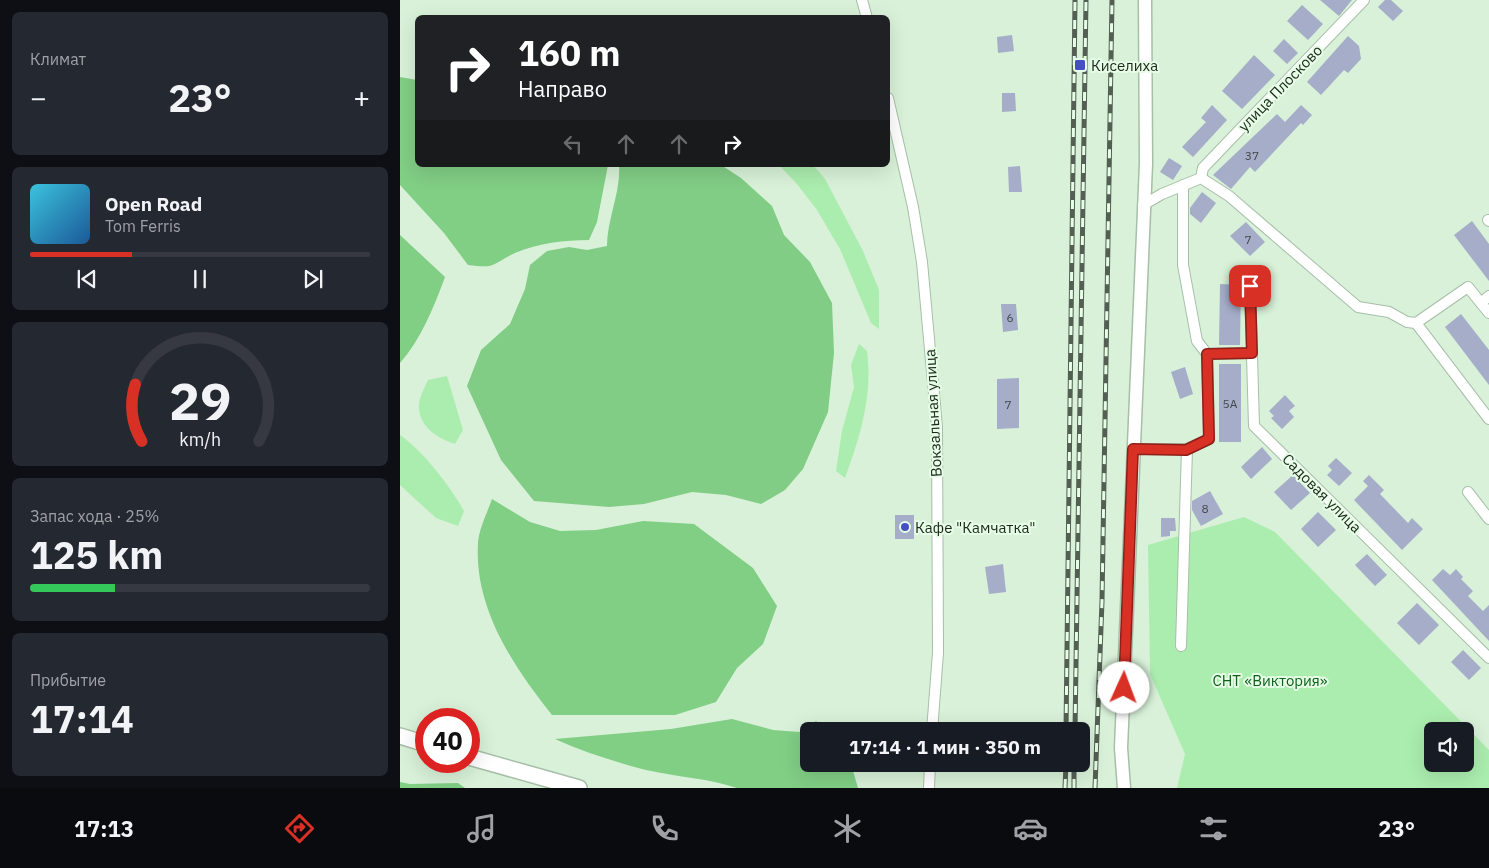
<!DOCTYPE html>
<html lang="ru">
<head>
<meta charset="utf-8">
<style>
	body { margin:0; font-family:"IBM Plex Sans",sans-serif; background:#242831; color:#f1f3f6; height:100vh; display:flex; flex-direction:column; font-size:19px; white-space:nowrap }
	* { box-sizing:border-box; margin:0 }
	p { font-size:16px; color:#9ea1a6 }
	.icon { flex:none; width:28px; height:28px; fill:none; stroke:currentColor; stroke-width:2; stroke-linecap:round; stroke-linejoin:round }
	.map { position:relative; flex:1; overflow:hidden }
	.sheet { display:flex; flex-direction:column; gap:12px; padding:12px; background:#0d0f14; width:400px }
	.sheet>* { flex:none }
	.hud { position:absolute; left:15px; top:15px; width:475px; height:152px; border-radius:8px; box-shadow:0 5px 20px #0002; background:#202124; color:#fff; overflow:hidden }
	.controls { position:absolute; left:1024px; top:722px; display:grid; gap:10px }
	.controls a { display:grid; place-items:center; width:50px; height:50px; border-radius:8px; background:#171b24; box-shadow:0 5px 20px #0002; font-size:25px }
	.speed { position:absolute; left:15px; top:708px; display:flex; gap:10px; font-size:25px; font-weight:700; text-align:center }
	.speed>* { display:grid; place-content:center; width:65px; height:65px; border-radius:50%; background:#171b24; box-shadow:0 5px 20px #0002; line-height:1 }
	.speed .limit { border:8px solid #d22; background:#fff; color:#111 }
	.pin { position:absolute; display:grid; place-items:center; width:42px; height:42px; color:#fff; margin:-21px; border-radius:10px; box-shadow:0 2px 8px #0006 }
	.me { position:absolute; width:55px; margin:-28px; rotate:2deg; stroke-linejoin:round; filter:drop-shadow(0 0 4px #0008) }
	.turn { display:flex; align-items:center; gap:18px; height:105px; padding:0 20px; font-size:22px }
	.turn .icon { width:65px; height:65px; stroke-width:2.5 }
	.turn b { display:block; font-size:35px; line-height:42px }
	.lanes { display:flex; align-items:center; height:48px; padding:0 20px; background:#0003; justify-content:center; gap:25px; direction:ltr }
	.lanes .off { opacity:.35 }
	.big { font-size:38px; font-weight:700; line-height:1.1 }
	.sheet .card { flex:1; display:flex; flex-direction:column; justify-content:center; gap:8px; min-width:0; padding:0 18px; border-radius:8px; background:#242831 }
	.sheet .dial { align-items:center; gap:0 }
	.dial svg { height:130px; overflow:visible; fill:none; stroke:#363941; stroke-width:7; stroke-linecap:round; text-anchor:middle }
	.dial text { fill:#f1f3f6; stroke:none }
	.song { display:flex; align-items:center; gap:15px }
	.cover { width:60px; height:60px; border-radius:8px; background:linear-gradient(135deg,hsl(190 70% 55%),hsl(210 70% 35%)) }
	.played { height:5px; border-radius:2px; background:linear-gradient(90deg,#d93025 30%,#363941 30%) }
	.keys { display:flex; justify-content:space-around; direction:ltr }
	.heat { display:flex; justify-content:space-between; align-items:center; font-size:28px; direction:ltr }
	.charge { height:8px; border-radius:4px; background:linear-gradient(90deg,#34c759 25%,#363941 0) }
	.trip { position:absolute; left:400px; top:722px; width:290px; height:50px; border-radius:8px; background:#171b24; box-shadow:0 5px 20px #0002; font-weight:700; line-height:50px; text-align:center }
	.tab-bar { display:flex; height:80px; justify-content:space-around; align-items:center; background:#090b0e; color:#9ea1a6 }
	.tab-bar .icon { width:35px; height:35px }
	.tab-bar .on { color:#d93025 }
	.tab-bar b { font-size:22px; color:#f1f3f6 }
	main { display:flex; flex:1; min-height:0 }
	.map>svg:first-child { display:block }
</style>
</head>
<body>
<main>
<section class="sheet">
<div class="card"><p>Климат</p>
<div class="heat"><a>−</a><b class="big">23°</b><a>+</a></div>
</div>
<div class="card">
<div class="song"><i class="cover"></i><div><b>Open Road</b><p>Tom Ferris</p></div></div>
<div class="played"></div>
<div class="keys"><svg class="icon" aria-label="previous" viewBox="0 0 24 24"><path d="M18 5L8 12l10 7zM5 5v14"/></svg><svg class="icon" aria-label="pause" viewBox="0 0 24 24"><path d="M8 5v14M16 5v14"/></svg><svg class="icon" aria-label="next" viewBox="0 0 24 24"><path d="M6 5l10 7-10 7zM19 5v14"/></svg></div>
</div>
<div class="card dial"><svg viewBox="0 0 100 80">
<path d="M14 69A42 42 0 1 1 86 69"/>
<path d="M14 69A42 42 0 0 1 10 34" stroke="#d93025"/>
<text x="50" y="56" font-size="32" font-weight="700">29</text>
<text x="50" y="72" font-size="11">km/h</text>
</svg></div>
<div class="card"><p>Запас хода · 25%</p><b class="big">125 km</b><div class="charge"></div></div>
<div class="card"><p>Прибытие</p><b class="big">17:14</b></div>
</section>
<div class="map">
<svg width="1089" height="788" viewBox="0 0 1089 788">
	<rect width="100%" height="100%" fill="#d8f1d8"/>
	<g fill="#abedae" fill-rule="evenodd">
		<path d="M 379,165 L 413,165 L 425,179 L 463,251 L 479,290 L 479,329 L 471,323 L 440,249 L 417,210 L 397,184 Z"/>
		<path d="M 459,344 L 467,351 C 473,395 460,437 445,478 L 436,471 L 442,431 L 454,387 L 451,365 Z"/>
		<path d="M 47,376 L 63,430 L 55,444 C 37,438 17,426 19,403 C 20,396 25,387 28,380 Z"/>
		<path d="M 0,435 C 24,452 49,485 64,511 L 58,526 L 36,518 L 0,485 Z"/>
		<path d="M 844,517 L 875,532 L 1089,750 L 1089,788 L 777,788 L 785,754 L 750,674 L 748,545 ZM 1032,731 L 1065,731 L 1065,764 L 1032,764 Z"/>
	</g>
	<g fill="#81ce85">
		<path d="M 0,77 L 17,80 L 18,165 L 208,165 L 197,222 L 189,240 C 164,240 139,243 115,253 C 91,264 97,269 68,265 L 44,233 L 0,185 Z"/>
		<path d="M 0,235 L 45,277 C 34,307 21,339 0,363 Z"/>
		<path d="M 92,499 L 130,522 L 160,531 L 196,530 L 243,521 L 294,524 L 353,568 L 377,606 L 363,644 L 337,668 L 316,702 L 275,715 L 152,715 C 113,666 74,608 78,543 C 79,529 87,513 92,499 Z"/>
		<path d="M 332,719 L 373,730 L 399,732 L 416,721 L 429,731 L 409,731 L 409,764 L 451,764 L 458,788 L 337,788 C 308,778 276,777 246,770 C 215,762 184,752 155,739 L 271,729 Z"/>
		<path d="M 0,782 L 10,784 L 58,783 L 65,788 L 0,788 Z"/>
	</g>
	<path fill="#81cd85" d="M 219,165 L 321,165 L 341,178 L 372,206 L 384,235 L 410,262 L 432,303 L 434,353 L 428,412 L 403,469 L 385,490 L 361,504 L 326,495 L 292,492 L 244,504 L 209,507 L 134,501 L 101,460 L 67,386 L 81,350 L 110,324 L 125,289 L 130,265 L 147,251 L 169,247 L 187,250 L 207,246 C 207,219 221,192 219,165 Z"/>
	<g fill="#a5adc9">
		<path d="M 920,0 L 952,0 L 939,16 Z"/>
		<path d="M 985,0 L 991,0 L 1003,11 L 993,21 L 978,7 Z"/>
		<path d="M 902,5 L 923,24 L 908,40 L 887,21 Z"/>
		<path d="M 612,35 L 614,51 L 598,53 L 597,37 Z"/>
		<path d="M 948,36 L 959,46 L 961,59 L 948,73 L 944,70 L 921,95 L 907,82 Z"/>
		<path d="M 884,39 L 898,53 L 887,64 L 873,51 Z"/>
		<path d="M 854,55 L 875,75 L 842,109 L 822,91 Z"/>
		<path d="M 602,93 L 615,93 L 616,111 L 602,112 Z"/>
		<path d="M 812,105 L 827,120 L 793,157 L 782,147 L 806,122 L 801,118 Z"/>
		<path d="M 901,105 L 912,115 L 903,125 L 901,123 L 855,172 L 850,167 L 831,189 L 813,175 L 877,114 L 885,122 Z"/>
		<path d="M 769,158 L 782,166 L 773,180 L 760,172 Z"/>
		<path d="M 620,166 L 622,192 L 609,192 L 608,167 Z"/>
		<path d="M 802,192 L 816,203 L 801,223 L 790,214 L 790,208 Z"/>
		<path d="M 1072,221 L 1089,244 L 1089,281 L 1054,235 Z"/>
		<path d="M 846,222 L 865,242 L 850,256 L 830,236 Z"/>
		<path d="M 820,284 L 841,285 L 840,345 L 819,345 Z"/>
		<path d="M 601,304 L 616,304 L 618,330 L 603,332 Z"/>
		<path d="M 1061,314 L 1089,350 L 1089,385 L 1045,327 Z"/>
		<rect x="819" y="364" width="22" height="78"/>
		<path d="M 785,367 L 793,394 L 780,399 L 771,372 Z"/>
		<path d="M 619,378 L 619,428 L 597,429 L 597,379 Z"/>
		<path d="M 885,395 L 895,406 L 889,411 L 894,417 L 882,429 L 871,418 L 874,416 L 869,411 Z"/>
		<path d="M 862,447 L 872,459 L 851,479 L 841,467 Z"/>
		<path d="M 936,458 L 952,473 L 939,486 L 927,475 L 932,470 L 928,466 Z"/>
		<path d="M 893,475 L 910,493 L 891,510 L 874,492 Z"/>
		<path d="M 969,475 L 984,490 L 980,494 L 1008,523 L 1012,518 L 1023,529 L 1002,550 L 954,500 L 968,486 L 963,481 Z"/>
		<path d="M 810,491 L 823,514 L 801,526 L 792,510 L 792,501 Z"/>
		<path d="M 918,512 L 936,530 L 918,547 L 901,529 Z"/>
		<rect x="495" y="515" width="19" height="24"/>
		<path d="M 761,518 L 775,518 L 776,531 L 770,531 L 770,536 L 761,537 Z"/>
		<path d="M 967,554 L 987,575 L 975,586 L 955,565 Z"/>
		<path d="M 603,564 L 606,592 L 589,594 L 585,567 Z"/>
		<path d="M 1043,569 L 1050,575 L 1056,569 L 1063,577 L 1061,579 L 1073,591 L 1068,596 L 1083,611 L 1089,605 L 1089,641 L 1032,580 Z"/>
		<path d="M 1017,603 L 1039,625 L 1019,645 L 997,623 Z"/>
		<path d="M 1063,650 L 1081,668 L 1069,680 L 1051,662 Z"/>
	</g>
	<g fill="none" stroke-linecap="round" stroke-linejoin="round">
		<g stroke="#a7bfa8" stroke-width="12">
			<g id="minor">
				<path d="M 462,0 L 467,18"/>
				<path d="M 488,98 L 513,207 L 522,262 L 537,427 L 538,653 L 532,731"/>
				<path d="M 801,178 L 803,168 L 964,0"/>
				<path d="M 783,185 L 783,265 L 797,341 L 807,354 L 852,353"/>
				<path d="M 743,205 L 762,194 L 801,178 L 829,196 L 958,307 L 989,312 L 1007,322 L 1016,323 L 1068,287 L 1089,313"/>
				<path d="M 1088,220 L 1089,221"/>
				<path d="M 850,286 L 854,426 L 1089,658"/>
				<path d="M 1081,303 L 1089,296"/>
				<path d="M 1016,323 L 1089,419"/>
				<path d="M 733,449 L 787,449 L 809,439 L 807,354"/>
				<path d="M 1068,492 L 1089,519"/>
				<path d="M 781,646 L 787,449"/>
				<path d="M 529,788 L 530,764"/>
			</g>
		</g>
		<g stroke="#a7bfa8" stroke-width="15">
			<path id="tertiary" d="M 724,788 L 721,748 L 746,164 L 745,0"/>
		</g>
		<g stroke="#a7bfa8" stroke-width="18">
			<g id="primary">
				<path d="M 0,736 L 26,744"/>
				<path d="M 69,757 L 179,788"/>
			</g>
		</g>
		<use href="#minor" stroke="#fff" stroke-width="10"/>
		<use href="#tertiary" stroke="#fff" stroke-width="12"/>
		<use href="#primary" stroke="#fff" stroke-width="15"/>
		<g stroke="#525f52" stroke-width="5">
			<g id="rail">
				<path d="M 666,731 L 675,0"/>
				<path d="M 675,731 L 686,0"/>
				<path d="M 665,788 L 666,764"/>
				<path d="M 674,788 L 674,764"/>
				<path d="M 695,788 L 702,601 L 712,0"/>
			</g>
		</g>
		<use href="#rail" stroke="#e5fee5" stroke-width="3" stroke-dasharray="9" stroke-linecap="butt"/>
	</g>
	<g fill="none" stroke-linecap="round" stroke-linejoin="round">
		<g stroke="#8d1f18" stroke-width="12">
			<path id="route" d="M 724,688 L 733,449 L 786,450 L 809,439 L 807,354 L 852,353 L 850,286"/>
		</g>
		<use href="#route" stroke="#d93025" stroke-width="9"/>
	</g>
	<g fill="#444fc3" stroke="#e5fee5" stroke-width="2">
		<rect x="674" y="59" width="12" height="12" rx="2.5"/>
		<circle cx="505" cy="527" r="5"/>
	</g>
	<g text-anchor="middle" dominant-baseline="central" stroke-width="4" stroke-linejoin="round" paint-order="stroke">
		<g font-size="12" fill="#404849">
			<text x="852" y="155">37</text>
			<text x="848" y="239">7</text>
			<text x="610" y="317">6</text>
			<text x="830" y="403">5А</text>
			<text x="608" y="404">7</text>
			<text x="805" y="508">8</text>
		</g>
		<g font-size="15" fill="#1e271e" stroke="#e5fee5" text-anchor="start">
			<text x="691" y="65">Киселиха</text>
			<text x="515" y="527">Кафе "Камчатка"</text>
		</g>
		<g font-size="15" fill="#1e271e" stroke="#e5fee5">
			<text transform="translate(880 88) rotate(-46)">улица Плосково</text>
			<text transform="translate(533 413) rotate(-93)">Вокзальная улица</text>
			<text transform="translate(922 493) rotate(45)">Садовая улица</text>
		</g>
		<g font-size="15" fill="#0d601d" stroke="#e5fee5">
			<text x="870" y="680">СНТ «Виктория»</text>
		</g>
	</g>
</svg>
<div class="controls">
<a><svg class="icon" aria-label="sound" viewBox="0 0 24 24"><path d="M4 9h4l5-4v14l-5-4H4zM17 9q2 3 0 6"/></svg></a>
</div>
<div class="speed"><div class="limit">40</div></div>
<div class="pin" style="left:850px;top:286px;background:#d93025"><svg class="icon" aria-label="arrive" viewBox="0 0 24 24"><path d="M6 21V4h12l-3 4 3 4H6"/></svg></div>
<svg class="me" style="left:724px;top:688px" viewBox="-20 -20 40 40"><circle r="19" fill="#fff"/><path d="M0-13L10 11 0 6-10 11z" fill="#d93025"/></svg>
<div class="trip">17:14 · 1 мин · 350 m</div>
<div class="hud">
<div class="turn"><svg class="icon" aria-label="right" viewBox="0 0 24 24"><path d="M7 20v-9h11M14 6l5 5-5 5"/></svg><div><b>160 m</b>Направо</div></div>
<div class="lanes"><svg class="icon off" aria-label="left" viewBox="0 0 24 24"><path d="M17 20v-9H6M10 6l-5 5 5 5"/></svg><svg class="icon off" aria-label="ahead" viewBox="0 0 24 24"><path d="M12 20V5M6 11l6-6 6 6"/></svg><svg class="icon off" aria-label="ahead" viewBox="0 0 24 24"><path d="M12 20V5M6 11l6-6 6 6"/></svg><svg class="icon" aria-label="right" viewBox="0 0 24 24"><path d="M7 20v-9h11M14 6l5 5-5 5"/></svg></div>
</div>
</div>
</main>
<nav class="tab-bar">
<b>17:13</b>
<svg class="icon on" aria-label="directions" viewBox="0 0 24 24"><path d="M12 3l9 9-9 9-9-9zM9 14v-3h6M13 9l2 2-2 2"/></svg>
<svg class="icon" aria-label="music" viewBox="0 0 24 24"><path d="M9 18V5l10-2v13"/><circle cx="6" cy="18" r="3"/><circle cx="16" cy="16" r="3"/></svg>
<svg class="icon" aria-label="phone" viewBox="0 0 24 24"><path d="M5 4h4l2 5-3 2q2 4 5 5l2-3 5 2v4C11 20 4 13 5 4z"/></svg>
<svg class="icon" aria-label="climate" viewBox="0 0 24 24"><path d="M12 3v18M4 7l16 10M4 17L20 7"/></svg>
<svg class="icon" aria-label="car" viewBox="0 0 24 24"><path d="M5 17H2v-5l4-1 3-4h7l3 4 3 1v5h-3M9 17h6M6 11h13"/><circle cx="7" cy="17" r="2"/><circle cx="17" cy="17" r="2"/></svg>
<svg class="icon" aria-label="filters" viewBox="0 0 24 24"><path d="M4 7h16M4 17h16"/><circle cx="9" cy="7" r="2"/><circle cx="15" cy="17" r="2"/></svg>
<b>23°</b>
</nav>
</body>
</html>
